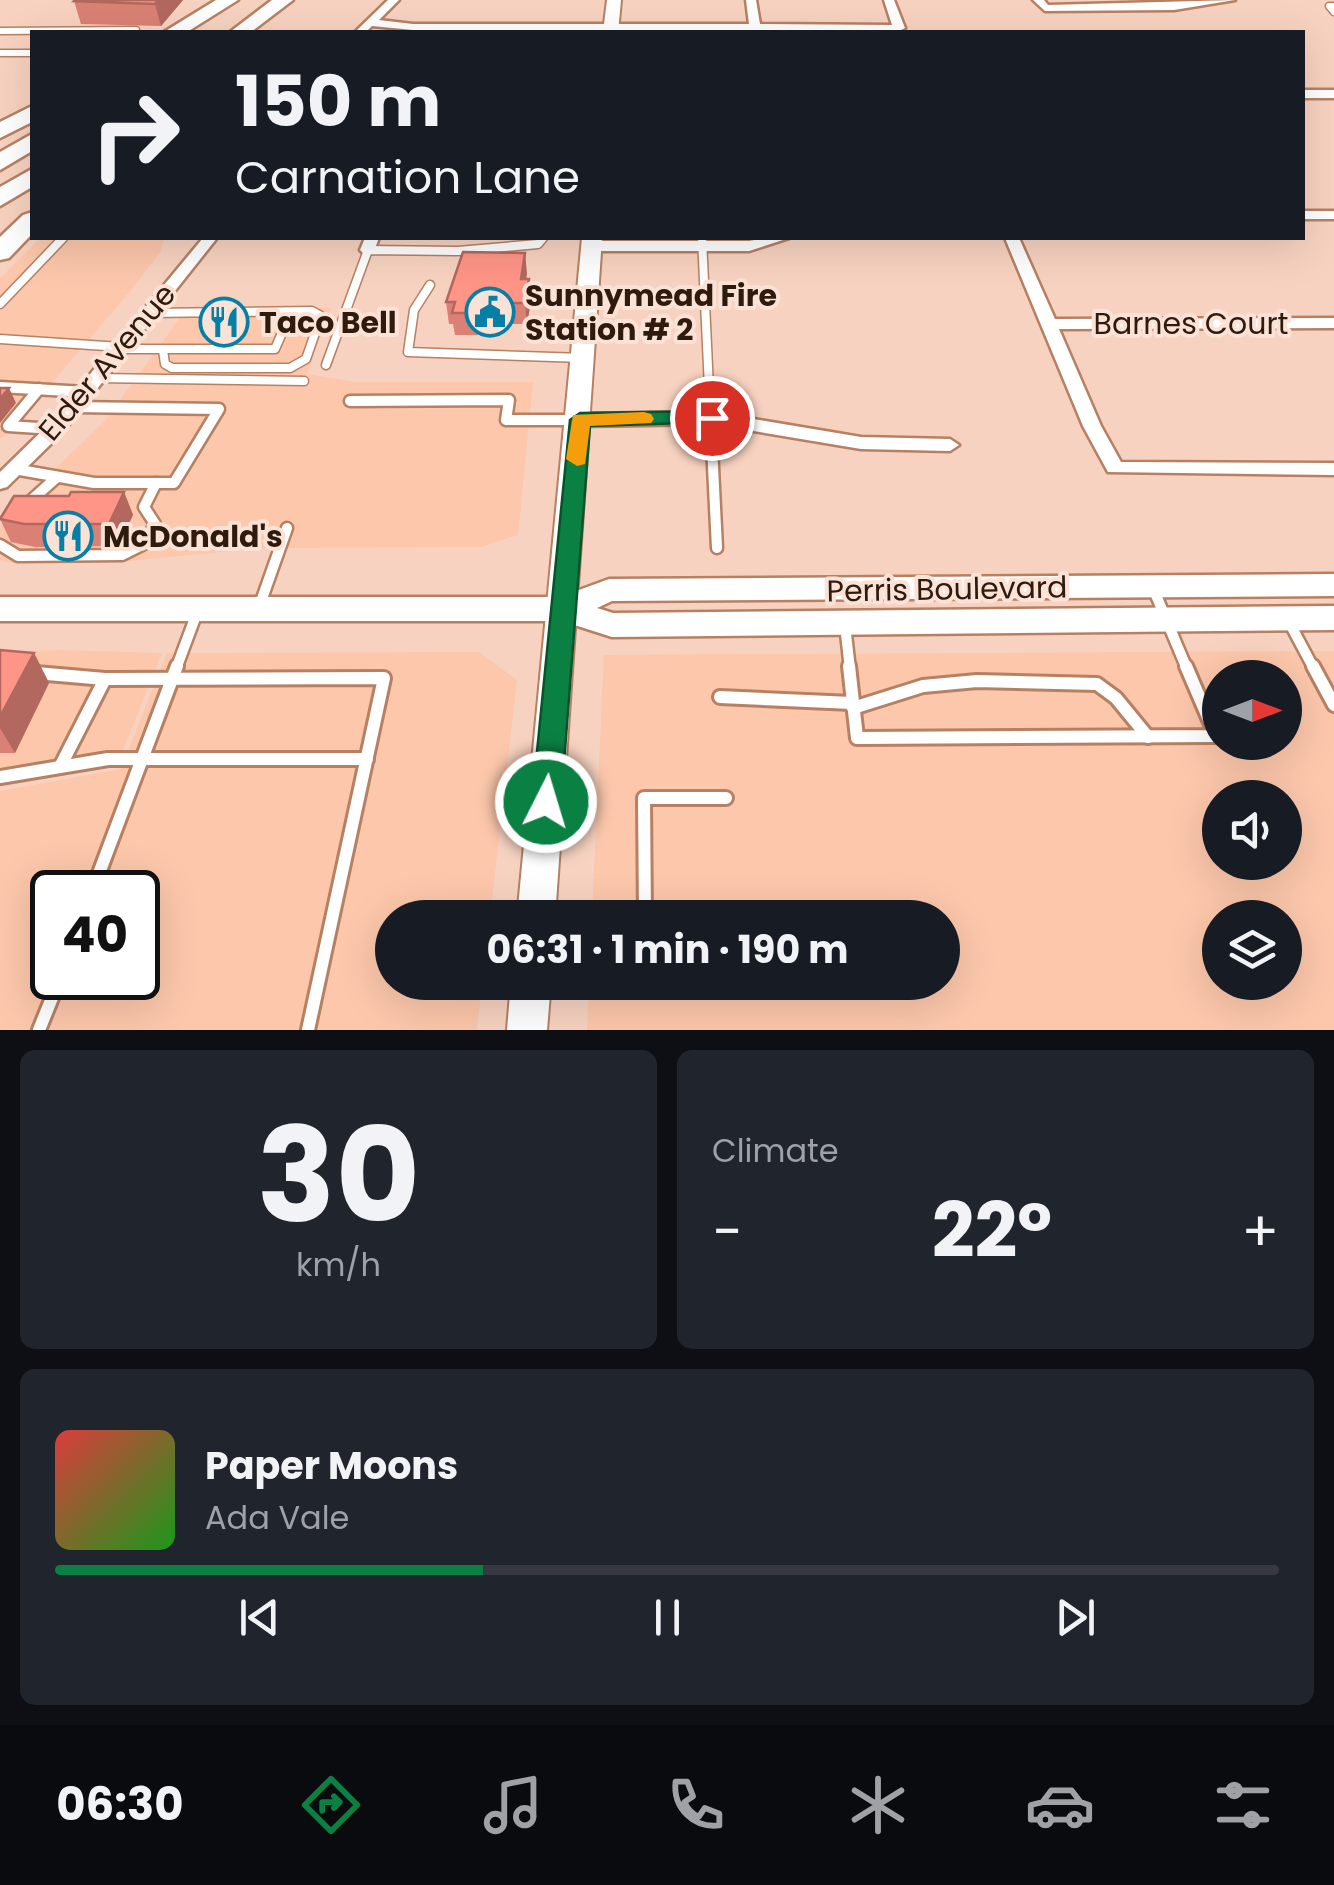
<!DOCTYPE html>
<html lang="en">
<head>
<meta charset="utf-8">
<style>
	body { margin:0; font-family:Poppins,sans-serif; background:#20242c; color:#f1f3f6; height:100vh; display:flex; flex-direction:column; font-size:38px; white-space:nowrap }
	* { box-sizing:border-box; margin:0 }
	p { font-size:32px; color:#9ea1a6 }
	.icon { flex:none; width:55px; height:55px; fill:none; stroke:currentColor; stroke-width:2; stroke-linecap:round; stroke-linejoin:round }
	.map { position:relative; height:1030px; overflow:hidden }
	.details { display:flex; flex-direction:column; gap:20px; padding:20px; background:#0d0f14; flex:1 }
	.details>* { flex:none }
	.guide { position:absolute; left:30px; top:30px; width:1275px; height:210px; border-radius:0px; box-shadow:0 10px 40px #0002; background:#171b24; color:#f1f3f6; overflow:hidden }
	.needle { width:65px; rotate:90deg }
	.buttons { position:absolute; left:1202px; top:660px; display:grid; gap:20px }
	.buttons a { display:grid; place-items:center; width:100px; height:100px; border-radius:50%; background:#171b24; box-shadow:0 10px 40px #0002; font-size:50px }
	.speed { position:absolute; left:30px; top:870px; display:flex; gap:20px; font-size:50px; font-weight:700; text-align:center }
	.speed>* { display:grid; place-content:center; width:130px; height:130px; border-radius:50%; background:#171b24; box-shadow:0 10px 40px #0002; line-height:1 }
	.speed .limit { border:5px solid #111; border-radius:15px; background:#fff; color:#111 }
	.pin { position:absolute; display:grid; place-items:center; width:85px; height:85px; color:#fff; margin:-42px; border:5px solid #fff; border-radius:50%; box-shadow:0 2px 10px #0007 }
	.me { position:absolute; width:110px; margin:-55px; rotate:5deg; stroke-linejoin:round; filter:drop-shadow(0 0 8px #0008) }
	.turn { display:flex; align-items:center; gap:35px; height:210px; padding:0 40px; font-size:45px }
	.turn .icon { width:130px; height:130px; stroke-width:2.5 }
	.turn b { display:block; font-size:70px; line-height:85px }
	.big { font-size:75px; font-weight:700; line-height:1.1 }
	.details .card { flex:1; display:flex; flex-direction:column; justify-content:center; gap:15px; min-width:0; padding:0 35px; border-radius:15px; background:#20242c }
	.details .dial { align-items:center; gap:0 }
	.dial b { font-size:130px; line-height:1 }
	.song { display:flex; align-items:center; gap:30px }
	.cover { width:120px; height:120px; border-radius:15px; background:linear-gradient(135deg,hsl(0 70% 55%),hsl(120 70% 35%)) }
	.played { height:10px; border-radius:5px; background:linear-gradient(90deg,#0b8043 35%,#363941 35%) }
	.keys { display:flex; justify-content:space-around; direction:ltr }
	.heat { display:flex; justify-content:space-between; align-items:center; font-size:55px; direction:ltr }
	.details .tiles { flex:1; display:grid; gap:20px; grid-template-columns:1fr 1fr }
	.card:last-child { grid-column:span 2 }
	.trip { position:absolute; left:375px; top:900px; width:585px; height:100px; border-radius:50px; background:#171b24; box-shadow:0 10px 40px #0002; font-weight:700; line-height:100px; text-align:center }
	.tabs { display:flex; height:160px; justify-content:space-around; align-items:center; background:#090b0e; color:#9ea1a6 }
	.tabs .icon { width:70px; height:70px }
	.tabs .active { color:#0b8043 }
	.tabs b { font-size:45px; color:#f1f3f6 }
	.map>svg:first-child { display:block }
</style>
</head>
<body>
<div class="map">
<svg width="1334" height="1030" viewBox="0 0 1334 1030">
	<rect width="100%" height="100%" fill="#f7d2c0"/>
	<g fill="#fcc7ab" fill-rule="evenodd">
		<path d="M 40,238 L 164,238 L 161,251 L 131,290 L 10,432 L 0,438 L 0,278 Z"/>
		<path d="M 187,308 L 331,308 L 307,374 L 355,382 L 533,382 L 518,535 L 480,547 L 262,548 L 129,561 L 11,563 L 0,560 L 0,527 L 10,512 L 104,422 Z"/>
		<path d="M 59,650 L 162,653 L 117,765 L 0,787 L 0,652 Z"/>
		<path d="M 1334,651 L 1334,1030 L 587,1030 L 589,983 L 942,982 L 942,918 L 592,917 L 604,655 ZM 1220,678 L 1285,678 L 1285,742 L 1220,742 ZM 1220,798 L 1285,798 L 1285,862 L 1220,862 ZM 1220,918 L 1285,918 L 1285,982 L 1220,982 Z"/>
		<path d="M 479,652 L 517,680 L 490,917 L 392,918 L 392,982 L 482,983 L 477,1030 L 0,1030 L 0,791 L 121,769 L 167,653 ZM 52,892 L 138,892 L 138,978 L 52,978 Z"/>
	</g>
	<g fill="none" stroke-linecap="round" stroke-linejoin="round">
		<g stroke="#b78063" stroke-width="9">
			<g id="lane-far3">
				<path d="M 1334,6 L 1329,6 L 1334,12"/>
				<path d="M 0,31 L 136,30"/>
				<path d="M 0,53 L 32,53"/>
			</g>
		</g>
		<g stroke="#b78063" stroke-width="11">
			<g id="lane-far2">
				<path d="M 702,238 L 709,388"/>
				<path d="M 430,285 L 414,310 L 408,352 L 583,358"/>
				<path d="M 0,304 L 63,238"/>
				<path d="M 149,313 L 312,311 L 321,316 L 306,359 L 290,368 L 172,368 L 165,364 L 163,350"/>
				<path d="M 0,339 L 121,347"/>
				<path d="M 120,349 L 275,349 L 285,326"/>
				<path d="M 326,365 L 368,250 L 458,251 L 538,244 L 543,238"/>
				<path d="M 96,378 L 304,381"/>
				<path d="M 0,387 L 14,388"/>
			</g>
		</g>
		<g stroke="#b78063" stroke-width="15">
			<g id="lane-far1">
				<path d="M 709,385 L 717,548"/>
				<path d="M 0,387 L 85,392"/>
				<path d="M 39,389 L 8,426 L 54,429"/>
				<path d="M 350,401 L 509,400 L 506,420 L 574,420"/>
				<path d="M 14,469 L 94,483 L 174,483 L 219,409 L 73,407"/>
				<path d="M 27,504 L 56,478"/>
				<path d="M 0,545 L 18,556 L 122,555 L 144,544 L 155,524 L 144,507 L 156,483"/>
				<path d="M 1153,588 L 1187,669"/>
				<path d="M 259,607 L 287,528"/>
				<path d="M 1289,622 L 1314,669"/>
				<path d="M 845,625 L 850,669"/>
				<path d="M 176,669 L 198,610"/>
			</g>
		</g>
		<g stroke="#b78063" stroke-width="18">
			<g id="lane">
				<path d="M 849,666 L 857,738 L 1216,736 L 1186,666"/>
				<path d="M 1313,666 L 1334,705"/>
				<path d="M 36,673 L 105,679"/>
				<path d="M 720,697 L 852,703"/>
				<path d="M 853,708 L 923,686 L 977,681 L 1097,684 L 1116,698 L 1148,737"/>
				<path d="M 61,765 L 105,679 L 384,678 L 308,1030"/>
				<path d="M 0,777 L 108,759 L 367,759"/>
				<path d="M 92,892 L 177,666"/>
				<path d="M 645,918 L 644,798 L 726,798"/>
				<path d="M 39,1030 L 60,978"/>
			</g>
		</g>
		<g stroke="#b78063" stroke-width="5">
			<g id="street">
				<path d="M 388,0 L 399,0 L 379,20 L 413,24 L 749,24 L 746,0 L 756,0 L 760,24 L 892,25 L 884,0 L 894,0 L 905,28 L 899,31 L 413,30 L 372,26 L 366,32 L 355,32 Z"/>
				<path d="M 1033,0 L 1044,0 L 1048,5 L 1235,0 L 1174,10 L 1045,11 Z"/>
				<rect x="1302" y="90" width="32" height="8"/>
				<rect x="1302" y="211" width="32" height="8"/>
				<path d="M 203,238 L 217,238 L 62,433 L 7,487 L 0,489 L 0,472 L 48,425 Z"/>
				<path d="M 365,238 L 379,238 L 373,253 L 363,253 L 360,250 Z"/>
				<path d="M 765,238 L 789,238 L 749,251 L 592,251 L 584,246 L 592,241 L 749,241 Z"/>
				<path d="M 1005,238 L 1019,238 L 1055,319 L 1334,318 L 1334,328 L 1059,329 L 1101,426 L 1121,462 L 1334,463 L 1334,475 L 1108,472 L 1083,426 Z"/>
				<path d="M 712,412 L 861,437 L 950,439 L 959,445 L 950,451 L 861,449 L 712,424 L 580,426 L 571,420 L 580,414 Z"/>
			</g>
		</g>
		<g stroke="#b78063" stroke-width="4">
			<g id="secondary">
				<path d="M 607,0 L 621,0 L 618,32 L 603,32 Z"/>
				<path d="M 582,238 L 602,238 L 555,918 L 517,918 Z"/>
				<path d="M 511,982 L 551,982 L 547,1030 L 507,1030 Z"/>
			</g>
		</g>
		<g stroke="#b78063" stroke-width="5">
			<path id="primary" d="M 1334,574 L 1334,596 L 612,601 L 597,608 L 613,613 L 1334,606 L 1334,630 L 612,637 L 562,621 L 0,621 L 0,597 L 560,597 L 609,579 Z"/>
		</g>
		<g stroke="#b78063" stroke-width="5">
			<g id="highway">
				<path d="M 216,0 L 238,0 L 187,32 L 164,32 Z"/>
				<path d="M 272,0 L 293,0 L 251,32 L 230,32 Z"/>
				<path d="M 32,106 L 32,122 L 0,138 L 0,122 Z"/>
				<path d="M 32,134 L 32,151 L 0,170 L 0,152 Z"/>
				<path d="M 32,169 L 32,187 L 0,206 L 0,187 Z"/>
				<path d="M 32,212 L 32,234 L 9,258 L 0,260 L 0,237 L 23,215 Z"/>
			</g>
		</g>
		<use href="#lane-far3" stroke="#fff" stroke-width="6"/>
		<use href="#lane-far2" stroke="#fff" stroke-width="8"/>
		<use href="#lane-far1" stroke="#fff" stroke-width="10"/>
		<use href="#lane" stroke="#fff" stroke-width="12"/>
		<use href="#street" fill="#fff" fill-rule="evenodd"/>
		<use href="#secondary" fill="#fff" fill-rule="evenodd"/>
		<use href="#primary" fill="#fff" fill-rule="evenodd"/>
		<use href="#highway" fill="#fff" fill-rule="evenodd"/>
	</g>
	<g fill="#da8074">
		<path d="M 183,0 L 161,26 L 81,24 L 74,1 Z"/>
		<path d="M 527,273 L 526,279 L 531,301 L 527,324 L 490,324 L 488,335 L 455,335 L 453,324 L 449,324 L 446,302 Z"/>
		<path d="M 124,492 L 133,515 L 118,546 L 35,547 L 11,542 L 0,519 L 69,496 Z"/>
		<path d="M 0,650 L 34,653 L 49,683 L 15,753 L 0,753 Z"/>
	</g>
	<g fill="#b2685e">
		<path d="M 158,0 L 183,0 L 161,26 L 155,4 Z"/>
		<path d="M 525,253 L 527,273 L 523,300 L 521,279 Z"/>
		<path d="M 529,279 L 531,301 L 527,324 L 525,303 Z"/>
		<path d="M 488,303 L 490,324 L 488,335 L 485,313 Z"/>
		<path d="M 9,388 L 16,403 L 0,423 L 0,399 Z"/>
		<path d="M 124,492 L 133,515 L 118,546 L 109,524 Z"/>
		<path d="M 34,653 L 49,683 L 15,753 L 0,728 L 0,717 Z"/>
	</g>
	<g fill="#fe9587" stroke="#b2685e" stroke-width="2.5">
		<path d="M 75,0 L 158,0 L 155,4 L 74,1 Z"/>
		<path d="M 463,252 L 525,253 L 521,279 L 529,279 L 525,303 L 488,303 L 485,313 L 452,313 L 455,302 L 446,302 Z"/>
		<path d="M 0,388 L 9,388 L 0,399 Z"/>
		<path d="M 71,492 L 124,492 L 109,524 L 24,524 L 0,519 L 14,496 L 69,496 Z"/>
		<path d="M 0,650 L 34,653 L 0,717 Z"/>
	</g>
	<path fill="#0b8043" stroke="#07532c" stroke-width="2.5" d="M 712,411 L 719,413 L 722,418 L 719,422 L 590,426 L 561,802 L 557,811 L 546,814 L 536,811 L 532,802 L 570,420 L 580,413 Z"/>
	<path fill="#f59e0b" d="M 644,412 L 651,414 L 654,419 L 651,423 L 590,426 L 585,464 L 577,466 L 566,459 L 573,415 Z"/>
	<defs>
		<g id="civic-ring" transform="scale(2.5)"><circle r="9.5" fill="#fbe2d6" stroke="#067fa6" stroke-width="1.5"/><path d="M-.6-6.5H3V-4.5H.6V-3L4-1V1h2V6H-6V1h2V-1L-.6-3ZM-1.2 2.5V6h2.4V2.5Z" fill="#067fa6"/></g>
		<g id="restaurant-ring" transform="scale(2.5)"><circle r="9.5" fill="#fbe2d6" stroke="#067fa6" stroke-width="1.5"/><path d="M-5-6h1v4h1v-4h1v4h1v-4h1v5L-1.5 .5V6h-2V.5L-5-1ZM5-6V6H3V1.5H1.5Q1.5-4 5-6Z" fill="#067fa6"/></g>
	</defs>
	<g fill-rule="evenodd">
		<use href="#civic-ring" x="490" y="312"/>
		<use href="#restaurant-ring" x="224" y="322"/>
		<use href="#restaurant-ring" x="68" y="536"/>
	</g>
	<g text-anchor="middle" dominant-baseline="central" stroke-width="8" stroke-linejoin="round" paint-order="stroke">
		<g font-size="30" font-weight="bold" fill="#2f1a0e" stroke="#fbe2d6" text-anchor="start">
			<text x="525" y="295">Sunnymead Fire<tspan x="525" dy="34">Station # 2</tspan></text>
			<text x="259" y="322">Taco Bell</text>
			<text x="103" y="536">McDonald's</text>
		</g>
		<g font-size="30" fill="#2f1a0e" stroke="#fbe2d6">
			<text x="1191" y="323">Barnes Court</text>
			<text transform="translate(107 362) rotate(-50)">Elder Avenue</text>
			<text transform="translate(947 589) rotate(-1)">Perris Boulevard</text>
		</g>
	</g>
</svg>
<div class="buttons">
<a><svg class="needle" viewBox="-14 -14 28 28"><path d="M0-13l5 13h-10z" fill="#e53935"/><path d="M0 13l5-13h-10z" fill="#9ea1a6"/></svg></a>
<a><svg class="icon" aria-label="sound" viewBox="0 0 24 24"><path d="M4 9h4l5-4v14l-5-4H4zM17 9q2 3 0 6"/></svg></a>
<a><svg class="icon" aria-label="layers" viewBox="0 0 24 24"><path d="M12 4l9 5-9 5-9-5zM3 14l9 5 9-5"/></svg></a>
</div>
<div class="speed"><div class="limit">40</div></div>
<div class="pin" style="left:712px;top:418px;background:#d93025"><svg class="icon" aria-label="arrive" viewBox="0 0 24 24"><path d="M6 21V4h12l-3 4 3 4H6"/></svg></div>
<svg class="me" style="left:546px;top:802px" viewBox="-20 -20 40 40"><circle r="17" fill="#0b8043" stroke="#fff" stroke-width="3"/><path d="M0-11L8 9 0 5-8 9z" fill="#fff"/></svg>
<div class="trip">06:31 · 1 min · 190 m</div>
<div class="guide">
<div class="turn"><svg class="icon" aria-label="right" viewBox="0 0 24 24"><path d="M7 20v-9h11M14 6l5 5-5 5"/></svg><div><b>150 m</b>Carnation Lane</div></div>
</div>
</div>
<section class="details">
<div class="tiles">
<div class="card dial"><b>30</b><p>km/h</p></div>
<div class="card"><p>Climate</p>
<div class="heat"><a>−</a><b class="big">22°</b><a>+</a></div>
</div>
<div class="card">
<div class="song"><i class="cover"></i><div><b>Paper Moons</b><p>Ada Vale</p></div></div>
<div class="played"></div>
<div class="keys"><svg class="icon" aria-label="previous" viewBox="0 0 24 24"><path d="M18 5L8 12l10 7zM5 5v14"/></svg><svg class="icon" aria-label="pause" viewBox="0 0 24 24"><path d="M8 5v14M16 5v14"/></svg><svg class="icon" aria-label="next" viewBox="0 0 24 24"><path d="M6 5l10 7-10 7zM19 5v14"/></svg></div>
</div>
</div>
</section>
<nav class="tabs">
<b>06:30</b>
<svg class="icon active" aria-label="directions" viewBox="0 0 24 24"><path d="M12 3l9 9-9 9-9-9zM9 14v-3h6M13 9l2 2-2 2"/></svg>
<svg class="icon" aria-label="music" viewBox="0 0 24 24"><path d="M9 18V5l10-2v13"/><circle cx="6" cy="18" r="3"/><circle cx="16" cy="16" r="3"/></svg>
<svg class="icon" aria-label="phone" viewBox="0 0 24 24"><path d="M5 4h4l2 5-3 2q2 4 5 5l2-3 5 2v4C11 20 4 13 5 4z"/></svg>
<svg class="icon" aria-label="climate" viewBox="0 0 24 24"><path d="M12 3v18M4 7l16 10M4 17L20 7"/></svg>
<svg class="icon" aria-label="car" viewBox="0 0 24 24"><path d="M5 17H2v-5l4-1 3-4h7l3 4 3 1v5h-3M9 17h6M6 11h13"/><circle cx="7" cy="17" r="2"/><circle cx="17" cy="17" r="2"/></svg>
<svg class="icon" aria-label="filters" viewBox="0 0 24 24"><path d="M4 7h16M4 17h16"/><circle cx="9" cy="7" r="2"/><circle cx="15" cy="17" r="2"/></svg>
</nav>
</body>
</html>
